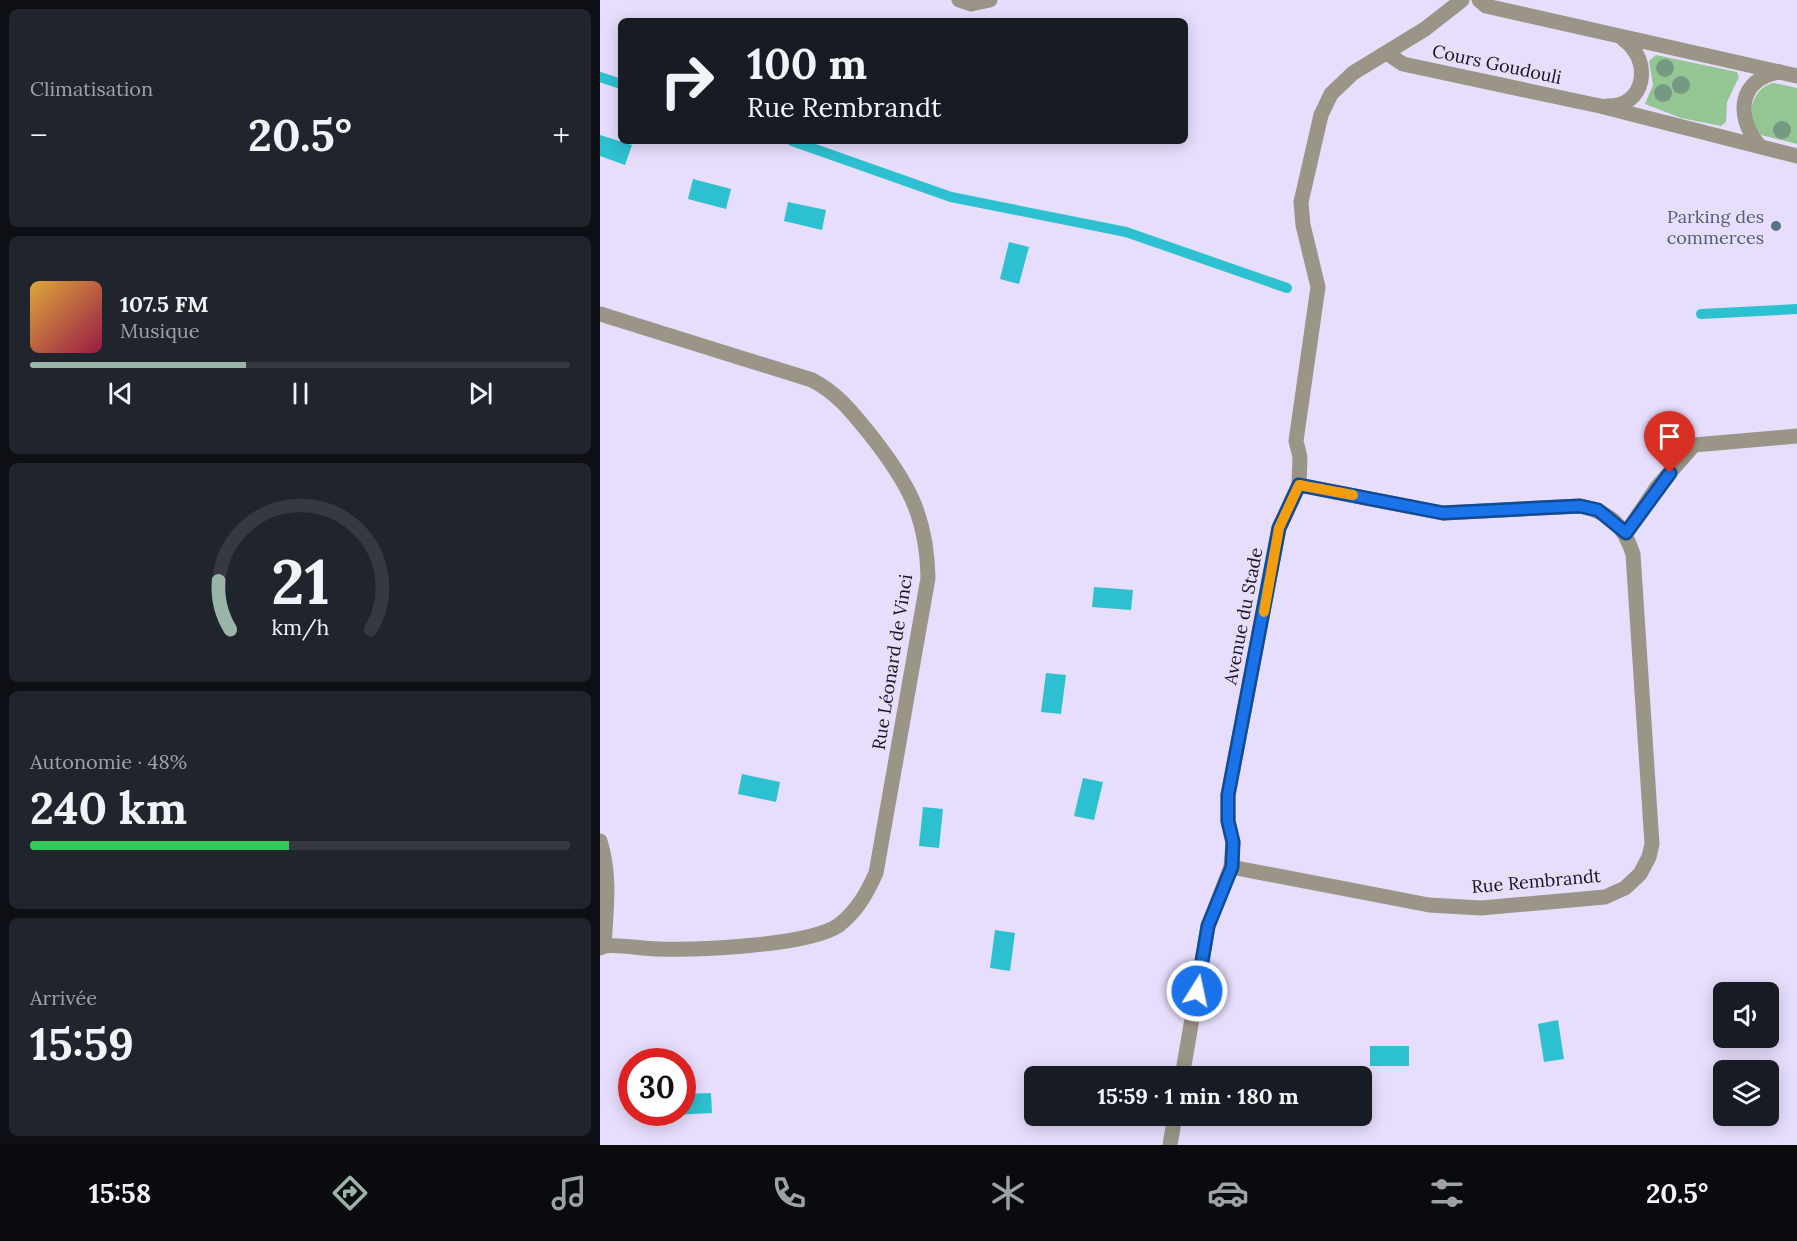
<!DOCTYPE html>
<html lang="fr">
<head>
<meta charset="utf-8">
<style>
	body { margin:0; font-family:Lora,serif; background:#20242c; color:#f1f3f6; height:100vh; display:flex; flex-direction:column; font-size:22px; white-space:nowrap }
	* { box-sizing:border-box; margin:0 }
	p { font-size:20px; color:#9ea1a6 }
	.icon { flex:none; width:33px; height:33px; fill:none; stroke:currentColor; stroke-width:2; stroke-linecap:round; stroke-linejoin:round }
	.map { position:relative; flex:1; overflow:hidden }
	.drawer { display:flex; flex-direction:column; gap:9px; padding:9px; background:#0d0f14; width:600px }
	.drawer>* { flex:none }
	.banner { position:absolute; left:18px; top:18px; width:570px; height:126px; border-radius:9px; box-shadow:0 3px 15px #0003; background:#171b24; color:#f1f3f6; overflow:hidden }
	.fabs { position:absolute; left:1113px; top:982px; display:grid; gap:12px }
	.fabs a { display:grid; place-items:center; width:66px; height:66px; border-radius:9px; background:#171b24; box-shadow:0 3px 15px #0003; font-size:30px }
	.speed { position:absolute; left:18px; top:1048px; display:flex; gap:12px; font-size:30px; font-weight:700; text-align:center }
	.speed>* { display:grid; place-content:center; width:78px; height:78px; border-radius:50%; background:#171b24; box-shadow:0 3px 15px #0003; line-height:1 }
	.speed .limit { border:9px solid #d22; background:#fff; color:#111 }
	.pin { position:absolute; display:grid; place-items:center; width:51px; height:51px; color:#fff; margin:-62px -26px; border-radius:50% 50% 50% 0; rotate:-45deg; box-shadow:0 0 6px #0007 }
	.pin .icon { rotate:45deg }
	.me { position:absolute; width:66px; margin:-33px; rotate:10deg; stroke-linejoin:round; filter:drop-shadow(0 0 4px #0008) }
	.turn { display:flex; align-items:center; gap:21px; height:126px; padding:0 30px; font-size:27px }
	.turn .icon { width:78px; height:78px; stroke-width:2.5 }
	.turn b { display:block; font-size:42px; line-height:51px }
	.big { font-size:45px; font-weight:700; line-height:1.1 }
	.drawer .widget { flex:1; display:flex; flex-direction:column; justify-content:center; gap:9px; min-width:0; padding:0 21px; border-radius:9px; background:#20242c }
	.drawer .dial { align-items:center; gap:0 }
	.dial svg { height:156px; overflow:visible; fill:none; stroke:#363941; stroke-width:7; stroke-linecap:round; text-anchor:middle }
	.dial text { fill:#f1f3f6; stroke:none }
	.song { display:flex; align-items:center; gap:18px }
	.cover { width:72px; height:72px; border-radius:9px; background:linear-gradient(135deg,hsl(40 70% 55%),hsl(340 70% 35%)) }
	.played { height:6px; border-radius:3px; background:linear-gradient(90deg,#9bb4aa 40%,#363941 40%) }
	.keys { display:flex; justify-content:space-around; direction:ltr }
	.heat { display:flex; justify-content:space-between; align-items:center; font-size:33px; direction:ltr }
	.charge { height:9px; border-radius:4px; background:linear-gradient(90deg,#34c759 48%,#363941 0) }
	.trip { position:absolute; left:424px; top:1066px; width:348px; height:60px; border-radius:9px; background:#171b24; box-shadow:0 3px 15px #0003; font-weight:700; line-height:60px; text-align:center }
	.menu { display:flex; height:96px; justify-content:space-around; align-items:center; background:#090b0e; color:#9ea1a6 }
	.menu .icon { width:42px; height:42px }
	.menu .current { color:#9bb4aa }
	.menu b { font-size:27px; color:#f1f3f6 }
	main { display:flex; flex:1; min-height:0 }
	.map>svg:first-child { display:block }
</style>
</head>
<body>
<main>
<section class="drawer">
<div class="widget"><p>Climatisation</p>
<div class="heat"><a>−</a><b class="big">20.5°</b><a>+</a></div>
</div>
<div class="widget">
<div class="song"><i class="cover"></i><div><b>107.5 FM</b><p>Musique</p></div></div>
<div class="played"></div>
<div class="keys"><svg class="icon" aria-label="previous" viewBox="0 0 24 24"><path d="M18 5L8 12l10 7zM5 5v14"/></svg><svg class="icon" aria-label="pause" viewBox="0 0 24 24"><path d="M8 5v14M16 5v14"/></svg><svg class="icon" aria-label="next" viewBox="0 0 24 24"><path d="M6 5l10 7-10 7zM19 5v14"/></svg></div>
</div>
<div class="widget dial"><svg viewBox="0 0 100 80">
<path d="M14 69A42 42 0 1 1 86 69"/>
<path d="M14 69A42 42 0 0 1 8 44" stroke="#9bb4aa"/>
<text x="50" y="56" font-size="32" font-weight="700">21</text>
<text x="50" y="72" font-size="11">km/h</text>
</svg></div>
<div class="widget"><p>Autonomie · 48%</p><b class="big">240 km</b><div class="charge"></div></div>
<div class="widget"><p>Arrivée</p><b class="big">15:59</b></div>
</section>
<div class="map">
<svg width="1197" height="1145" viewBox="0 0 1197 1145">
	<rect width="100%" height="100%" fill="#e7ddfd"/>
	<g fill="#94c694">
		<path d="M 1056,55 L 1137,72 L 1139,77 L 1127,102 L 1126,122 L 1121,126 L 1081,118 L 1045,104 L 1053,85 L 1049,61 Z"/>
		<path d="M 1174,83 L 1197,88 L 1197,144 L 1161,135 C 1143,120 1151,87 1174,83 Z"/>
	</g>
	<g fill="#2dc0d1">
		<path d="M 0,135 L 32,145 L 25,165 L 0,156 Z"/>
		<path d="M 93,179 L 131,189 L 126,209 L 88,199 Z"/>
		<path d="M 188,202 L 226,210 L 222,230 L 184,221 Z"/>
		<path d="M 409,242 L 429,247 L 419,284 L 400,279 Z"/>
		<path d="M 494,587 L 533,590 L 531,610 L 492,607 Z"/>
		<path d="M 446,673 L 466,675 L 461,714 L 441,712 Z"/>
		<path d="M 142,774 L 180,782 L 176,802 L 138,794 Z"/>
		<path d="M 483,778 L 503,782 L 494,820 L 474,816 Z"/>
		<path d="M 323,807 L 343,809 L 339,848 L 319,846 Z"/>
		<path d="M 395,930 L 415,933 L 410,971 L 390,968 Z"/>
		<path d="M 958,1020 L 964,1059 L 944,1062 L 938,1024 Z"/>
		<rect x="770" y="1046" width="39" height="20"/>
		<path d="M 111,1093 L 112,1113 L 73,1115 L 82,1113 L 83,1094 Z"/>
	</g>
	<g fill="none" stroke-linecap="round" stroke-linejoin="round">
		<g stroke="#2dc0d1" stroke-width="10">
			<path d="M 0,77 L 21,84"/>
			<path d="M 192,141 L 351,197 L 526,232 L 687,288"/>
			<path d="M 1101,314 L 1197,309"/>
		</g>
		<g stroke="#9a9587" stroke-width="15">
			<path d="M 359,0 L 371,4 L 390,0"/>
			<path d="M 879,0 L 886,6 L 1197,76"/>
			<path d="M 788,54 L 803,64 L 1000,106 L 1197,156"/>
			<path d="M 1006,106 C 1046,108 1053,60 1023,39"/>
			<path d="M 1158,144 C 1135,115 1139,79 1180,72"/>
			<path d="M 0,314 L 212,380 C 237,393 251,411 269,433 C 307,481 327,515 328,578 L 276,873 C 267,893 257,911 239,925 C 209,946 98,950 59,949 C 40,949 23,944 4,946"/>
			<path d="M 1026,533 L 1057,487 L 1094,445 L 1197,436"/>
			<path d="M 0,841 C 11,875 6,911 4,946 L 0,948"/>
			<path d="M 631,867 L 829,905 L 881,908 L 1005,897 L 1025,888 L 1040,874 L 1049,857 L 1052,844 L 1033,554 C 1023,524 1011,513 980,506 L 843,513 L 699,485"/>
			<path d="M 582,1077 L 608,926 L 631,867 L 633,842 L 628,821 L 628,795 L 679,528 L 699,485 L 700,457 L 696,441 L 718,287 L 703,225 L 701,202 L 721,115 L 731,94 L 753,73 L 825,29 L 862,0"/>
			<path d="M 570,1145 L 575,1116"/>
		</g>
	</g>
	<g fill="#769984">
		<circle cx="1065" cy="68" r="9"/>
		<circle cx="1081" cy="85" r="9"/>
		<circle cx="1063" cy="93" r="9"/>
		<circle cx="1182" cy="130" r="9"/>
	</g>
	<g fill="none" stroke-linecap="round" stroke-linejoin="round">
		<g stroke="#114b97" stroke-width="15">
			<path id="route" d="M 597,991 L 608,926 L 632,867 L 633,842 L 628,821 L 628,795 L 679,528 L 699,485 L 843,513 L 980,506 L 998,510 L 1026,533 L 1070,473"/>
		</g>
		<use href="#route" stroke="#1a73e8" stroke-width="10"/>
		<path stroke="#f59e0b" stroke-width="10" d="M 664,612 L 679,528 L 699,485 L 753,495"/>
	</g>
	<circle fill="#5c6f8a" stroke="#e7ddfd" stroke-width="2" cx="1176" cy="226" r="6"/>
	<g text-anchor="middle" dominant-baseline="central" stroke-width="6" stroke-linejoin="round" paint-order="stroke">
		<g font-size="18" fill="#18141f" stroke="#e7ddfd">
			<text transform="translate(897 64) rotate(12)">Cours Goudouli</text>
			<text transform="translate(643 616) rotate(-79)">Avenue du Stade</text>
			<text transform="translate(292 662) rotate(-81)">Rue Léonard de Vinci</text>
			<text transform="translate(936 881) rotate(-5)">Rue Rembrandt</text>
		</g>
		<g font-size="18" fill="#4e5e75" stroke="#e7ddfd" text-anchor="end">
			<text x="1164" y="216">Parking des<tspan x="1164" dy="21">commerces</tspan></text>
		</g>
	</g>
</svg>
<div class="fabs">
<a><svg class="icon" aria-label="sound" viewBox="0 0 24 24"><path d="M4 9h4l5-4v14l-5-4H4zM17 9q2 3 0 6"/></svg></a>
<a><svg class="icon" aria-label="layers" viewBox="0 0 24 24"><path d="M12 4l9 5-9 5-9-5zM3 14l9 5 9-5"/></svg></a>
</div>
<div class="speed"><div class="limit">30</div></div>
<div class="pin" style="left:1070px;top:473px;background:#d93025"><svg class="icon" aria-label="arrive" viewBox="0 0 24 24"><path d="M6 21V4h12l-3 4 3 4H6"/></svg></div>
<svg class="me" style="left:597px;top:991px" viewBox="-20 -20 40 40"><circle r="17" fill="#1a73e8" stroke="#fff" stroke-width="3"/><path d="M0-11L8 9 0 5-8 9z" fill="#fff"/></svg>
<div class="trip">15:59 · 1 min · 180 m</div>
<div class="banner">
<div class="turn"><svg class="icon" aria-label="right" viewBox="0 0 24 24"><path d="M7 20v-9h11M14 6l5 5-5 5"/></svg><div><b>100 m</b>Rue Rembrandt</div></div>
</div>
</div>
</main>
<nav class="menu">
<b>15:58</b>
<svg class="icon current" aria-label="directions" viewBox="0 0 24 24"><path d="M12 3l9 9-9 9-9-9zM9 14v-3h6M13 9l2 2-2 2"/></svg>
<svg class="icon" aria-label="music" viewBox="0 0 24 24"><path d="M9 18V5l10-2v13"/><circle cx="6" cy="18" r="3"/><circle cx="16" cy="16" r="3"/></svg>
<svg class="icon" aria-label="phone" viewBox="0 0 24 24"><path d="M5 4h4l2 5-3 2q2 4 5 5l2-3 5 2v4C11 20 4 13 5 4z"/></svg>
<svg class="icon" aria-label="climate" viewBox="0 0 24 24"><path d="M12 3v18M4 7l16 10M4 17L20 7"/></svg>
<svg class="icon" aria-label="car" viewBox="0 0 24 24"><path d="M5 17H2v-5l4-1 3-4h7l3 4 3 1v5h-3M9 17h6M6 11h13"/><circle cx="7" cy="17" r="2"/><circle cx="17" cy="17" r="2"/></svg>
<svg class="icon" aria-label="filters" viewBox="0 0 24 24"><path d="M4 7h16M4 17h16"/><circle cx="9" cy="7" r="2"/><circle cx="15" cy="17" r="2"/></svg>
<b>20.5°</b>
</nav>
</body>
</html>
